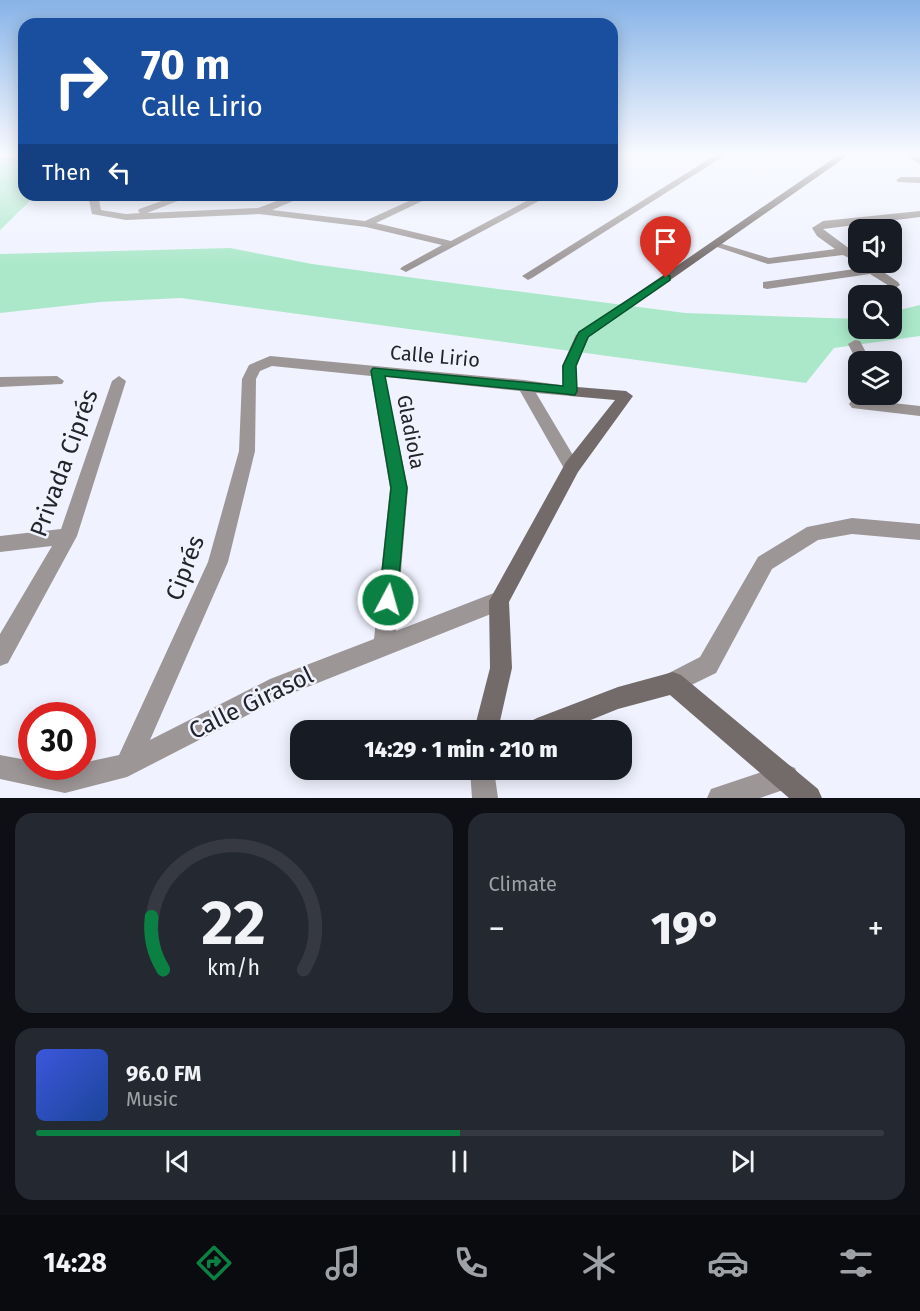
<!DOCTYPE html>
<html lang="en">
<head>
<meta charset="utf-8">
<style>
	body { margin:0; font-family:"Fira Sans",sans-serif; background:#242831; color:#f1f3f6; height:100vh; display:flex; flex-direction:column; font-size:22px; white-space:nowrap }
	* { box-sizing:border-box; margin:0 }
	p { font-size:20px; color:#9ea1a6 }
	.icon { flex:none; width:33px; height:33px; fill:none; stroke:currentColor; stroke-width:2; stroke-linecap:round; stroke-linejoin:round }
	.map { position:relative; height:798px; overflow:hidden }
	.sheet { display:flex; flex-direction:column; gap:15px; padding:15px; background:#0d0f14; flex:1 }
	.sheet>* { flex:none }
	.guide { position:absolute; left:18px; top:18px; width:600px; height:183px; border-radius:18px; box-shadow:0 3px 15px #0003; background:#1a4fa0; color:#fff; overflow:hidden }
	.tools { position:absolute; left:848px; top:219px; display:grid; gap:12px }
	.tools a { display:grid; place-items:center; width:54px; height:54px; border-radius:12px; background:#171b24; box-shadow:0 3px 15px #0003; font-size:30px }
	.speed { position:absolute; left:18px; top:702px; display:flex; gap:12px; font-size:30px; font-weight:700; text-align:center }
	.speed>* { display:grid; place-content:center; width:78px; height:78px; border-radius:50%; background:#171b24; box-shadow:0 3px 15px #0003; line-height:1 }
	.speed .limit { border:9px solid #d22; background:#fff; color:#111 }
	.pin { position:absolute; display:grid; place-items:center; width:51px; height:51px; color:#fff; margin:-62px -26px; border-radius:50% 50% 50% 0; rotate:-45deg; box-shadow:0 0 6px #0007 }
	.pin .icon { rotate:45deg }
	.me { position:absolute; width:66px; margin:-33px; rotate:6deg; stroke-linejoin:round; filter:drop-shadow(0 0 4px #0008) }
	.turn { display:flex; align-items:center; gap:21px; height:126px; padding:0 24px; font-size:27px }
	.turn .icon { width:78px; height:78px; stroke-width:2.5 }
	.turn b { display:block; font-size:42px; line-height:51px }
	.then { display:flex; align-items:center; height:57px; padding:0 24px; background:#0003; gap:12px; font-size:22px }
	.big { font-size:45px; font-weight:800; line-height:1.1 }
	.sheet .tile { flex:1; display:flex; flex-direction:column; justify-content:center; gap:9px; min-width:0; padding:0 21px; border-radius:18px; background:#242831 }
	.sheet .dial { align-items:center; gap:0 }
	.dial svg { height:156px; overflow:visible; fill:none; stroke:#363941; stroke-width:7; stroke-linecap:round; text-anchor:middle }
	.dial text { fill:#f1f3f6; stroke:none }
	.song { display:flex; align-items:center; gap:18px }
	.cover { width:72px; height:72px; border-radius:9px; background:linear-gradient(135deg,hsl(230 70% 55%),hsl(220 70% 35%)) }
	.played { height:6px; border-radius:3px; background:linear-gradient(90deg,#0b8043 50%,#363941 50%) }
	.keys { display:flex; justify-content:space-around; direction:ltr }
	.heat { display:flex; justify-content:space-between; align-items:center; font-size:33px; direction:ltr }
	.sheet .tiles { flex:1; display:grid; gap:15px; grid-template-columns:1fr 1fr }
	.tile:last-child { grid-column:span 2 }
	.trip { position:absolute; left:290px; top:720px; width:342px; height:60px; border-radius:18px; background:#171b24; box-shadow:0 3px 15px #0003; font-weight:800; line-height:60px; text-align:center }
	.tabs { display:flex; height:96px; justify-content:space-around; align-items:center; background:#090b0e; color:#9ea1a6 }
	.tabs .icon { width:42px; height:42px }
	.tabs .selected { color:#0b8043 }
	.tabs b { font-size:27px; color:#f1f3f6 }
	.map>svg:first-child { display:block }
</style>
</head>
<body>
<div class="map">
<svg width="920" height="798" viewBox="0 0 920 798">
	<rect width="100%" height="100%" fill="#f0f3ff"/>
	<g fill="#aae8c9">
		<path d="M 0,158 L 24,158 L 24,195 L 36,195 L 0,230 Z"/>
		<path d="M 230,248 L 312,264 L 422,279 L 685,313 L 858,319 L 858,328 L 891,328 L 891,312 L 920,305 L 920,336 L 834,348 L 806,383 L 181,298 L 100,302 L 0,313 L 0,254 Z"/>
	</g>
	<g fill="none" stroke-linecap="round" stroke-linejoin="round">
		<g fill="#9d9696" fill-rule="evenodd">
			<path d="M 614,154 L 624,154 L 612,162 Z"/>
			<path d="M 717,154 L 727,154 L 532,278 L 528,280 L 522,276 Z"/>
			<path d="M 904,154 L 914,154 L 920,157 L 920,164 Z"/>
			<path d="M 901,177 L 920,177 L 920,183 L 898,182 L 896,180 Z"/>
			<path d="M 93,195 L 103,195 L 99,200 L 101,210 L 126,214 L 140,213 L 138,211 L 139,209 L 179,195 L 193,195 L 147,213 L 258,208 L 293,195 L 307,195 L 272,210 L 365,221 L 422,195 L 435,195 L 376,223 L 451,241 L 538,195 L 550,195 L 406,272 L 400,269 L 402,267 L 442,245 L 366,227 L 259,214 L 126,220 L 92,214 L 89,200 Z"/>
			<path d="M 920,211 L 920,217 L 823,229 L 858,255 L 858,262 L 869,262 L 898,282 L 900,285 L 894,289 L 870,274 L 767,289 L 763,288 L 763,282 L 862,268 L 859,263 L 843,255 L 768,264 L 711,245 L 716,242 L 769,258 L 835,249 L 817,236 L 812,228 L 823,221 Z"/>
			<path d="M 855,340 L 860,341 L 871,362 L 858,362 L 858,364 L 848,344 Z"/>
			<path d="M 270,356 L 524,380 L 575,387 L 577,391 L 570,396 L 536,393 L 580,467 L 578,472 L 572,474 L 566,472 L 520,391 L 385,377 L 408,488 L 396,631 L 499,591 L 506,594 L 509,601 L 506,608 L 285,696 L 127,777 L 65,793 L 0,779 L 0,755 L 32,761 L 32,766 L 82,766 L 82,763 L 119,755 L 208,562 L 239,451 L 242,379 L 249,365 ZM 272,366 L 371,376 L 390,488 L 374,639 L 270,679 L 150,740 L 228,562 L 255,451 L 256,379 L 260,371 Z"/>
			<path d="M 57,376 L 64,381 L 62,384 L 0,387 L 0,377 Z"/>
			<path d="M 119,376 L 126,381 L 77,536 L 8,663 L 0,666 L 0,634 L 52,546 L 0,552 L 0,536 L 61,529 L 112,381 Z"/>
			<path d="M 857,399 L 920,406 L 920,416 L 852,408 L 849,404 L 852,400 Z"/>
			<path d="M 852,518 L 920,524 L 920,540 L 852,534 L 818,540 L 772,569 L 716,673 L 673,694 L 665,691 L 662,683 L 665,675 L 700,657 L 758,557 L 807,527 Z"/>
			<path d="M 786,764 L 795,768 L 799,777 L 795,786 L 760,798 L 707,798 L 711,789 Z"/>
			<path d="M 470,770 L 494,770 L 498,798 L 472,798 Z"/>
		</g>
		<g fill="#736b6a" fill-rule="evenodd">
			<path d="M 840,154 L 850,154 L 589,337 L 576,366 L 577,387 L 626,391 L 633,396 L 578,472 L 509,602 L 512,668 L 498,730 L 474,730 L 490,668 L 489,601 L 566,462 L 615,400 L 570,396 L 563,391 L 562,366 L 576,335 Z"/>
			<path d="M 673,672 L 681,675 L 818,789 L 822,798 L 789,798 L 670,695 L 618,709 L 566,730 L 525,730 L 529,722 L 537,718 L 618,687 Z"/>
		</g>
	</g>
	<linearGradient id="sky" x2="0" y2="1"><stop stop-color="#87b3e7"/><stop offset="0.58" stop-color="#f8faff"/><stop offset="1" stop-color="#f8faff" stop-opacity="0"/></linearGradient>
	<rect width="920" height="266" fill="url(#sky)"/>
	<path fill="#0b8043" stroke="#07532c" stroke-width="1.5" d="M 666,275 L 670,276 L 670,280 L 588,337 L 576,366 L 577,391 L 575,395 L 385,376 L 407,488 L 397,600 L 395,606 L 388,609 L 382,606 L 379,600 L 391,488 L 371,371 L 373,368 L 563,386 L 563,366 L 579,332 Z"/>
	<g text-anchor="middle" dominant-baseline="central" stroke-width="5" stroke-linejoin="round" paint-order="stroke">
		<g font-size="20" fill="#232429" stroke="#f0f3ff">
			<text transform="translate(435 356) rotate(5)">Calle Lirio</text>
			<text transform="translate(411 432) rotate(79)">Gladiola</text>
		</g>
		<g font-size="24" fill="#232429" stroke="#f0f3ff">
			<text transform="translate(64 463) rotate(-70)">Privada Ciprés</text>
			<text transform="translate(185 568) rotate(-69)">Ciprés</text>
			<text transform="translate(251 703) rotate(-26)">Calle Girasol</text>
		</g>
	</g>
</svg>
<div class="tools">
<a><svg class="icon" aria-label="sound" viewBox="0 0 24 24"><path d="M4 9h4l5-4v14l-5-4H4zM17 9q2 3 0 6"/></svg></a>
<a><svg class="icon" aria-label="search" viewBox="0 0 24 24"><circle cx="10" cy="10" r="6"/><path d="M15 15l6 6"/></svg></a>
<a><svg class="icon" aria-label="layers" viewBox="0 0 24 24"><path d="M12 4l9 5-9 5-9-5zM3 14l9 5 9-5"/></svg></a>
</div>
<div class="speed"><div class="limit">30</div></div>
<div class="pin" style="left:666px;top:278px;background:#d93025"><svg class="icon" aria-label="arrive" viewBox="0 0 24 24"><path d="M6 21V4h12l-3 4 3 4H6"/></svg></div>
<svg class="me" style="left:388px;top:600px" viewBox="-20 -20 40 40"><circle r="17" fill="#0b8043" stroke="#fff" stroke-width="3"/><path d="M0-11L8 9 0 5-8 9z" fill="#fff"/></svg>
<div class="trip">14:29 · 1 min · 210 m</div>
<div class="guide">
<div class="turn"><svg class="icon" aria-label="right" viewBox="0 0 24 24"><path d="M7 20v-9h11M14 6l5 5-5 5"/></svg><div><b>70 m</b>Calle Lirio</div></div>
<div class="then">Then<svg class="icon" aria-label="left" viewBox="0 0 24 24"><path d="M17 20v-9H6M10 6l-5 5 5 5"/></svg></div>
</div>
</div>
<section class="sheet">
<div class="tiles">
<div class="tile dial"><svg viewBox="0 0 100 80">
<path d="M14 69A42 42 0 1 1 86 69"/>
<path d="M14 69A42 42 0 0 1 8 42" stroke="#0b8043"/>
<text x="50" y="56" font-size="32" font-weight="700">22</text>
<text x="50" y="72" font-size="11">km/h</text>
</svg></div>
<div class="tile"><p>Climate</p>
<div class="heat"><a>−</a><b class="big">19°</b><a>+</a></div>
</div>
<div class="tile">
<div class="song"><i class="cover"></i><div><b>96.0 FM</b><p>Music</p></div></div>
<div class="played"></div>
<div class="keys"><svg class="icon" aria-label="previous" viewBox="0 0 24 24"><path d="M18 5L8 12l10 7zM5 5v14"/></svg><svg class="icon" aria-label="pause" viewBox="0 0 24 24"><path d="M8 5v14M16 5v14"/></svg><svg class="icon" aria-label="next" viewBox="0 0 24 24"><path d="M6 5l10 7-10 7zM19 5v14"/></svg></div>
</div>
</div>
</section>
<nav class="tabs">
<b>14:28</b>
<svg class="icon selected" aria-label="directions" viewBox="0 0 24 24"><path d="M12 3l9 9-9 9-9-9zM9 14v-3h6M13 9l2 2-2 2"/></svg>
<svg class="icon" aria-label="music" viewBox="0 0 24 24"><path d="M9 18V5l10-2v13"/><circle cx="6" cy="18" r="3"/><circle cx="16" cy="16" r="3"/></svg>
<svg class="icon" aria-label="phone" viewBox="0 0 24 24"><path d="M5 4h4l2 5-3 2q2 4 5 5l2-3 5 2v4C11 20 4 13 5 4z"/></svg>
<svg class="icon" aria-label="climate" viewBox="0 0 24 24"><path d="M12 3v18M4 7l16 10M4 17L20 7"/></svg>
<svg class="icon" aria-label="car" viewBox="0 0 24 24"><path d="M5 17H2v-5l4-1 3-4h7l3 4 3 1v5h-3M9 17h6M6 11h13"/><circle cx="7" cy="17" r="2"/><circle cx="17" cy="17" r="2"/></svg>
<svg class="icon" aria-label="filters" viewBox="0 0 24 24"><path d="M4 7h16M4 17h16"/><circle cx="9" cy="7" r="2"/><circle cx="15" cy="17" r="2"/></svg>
</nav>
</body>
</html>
